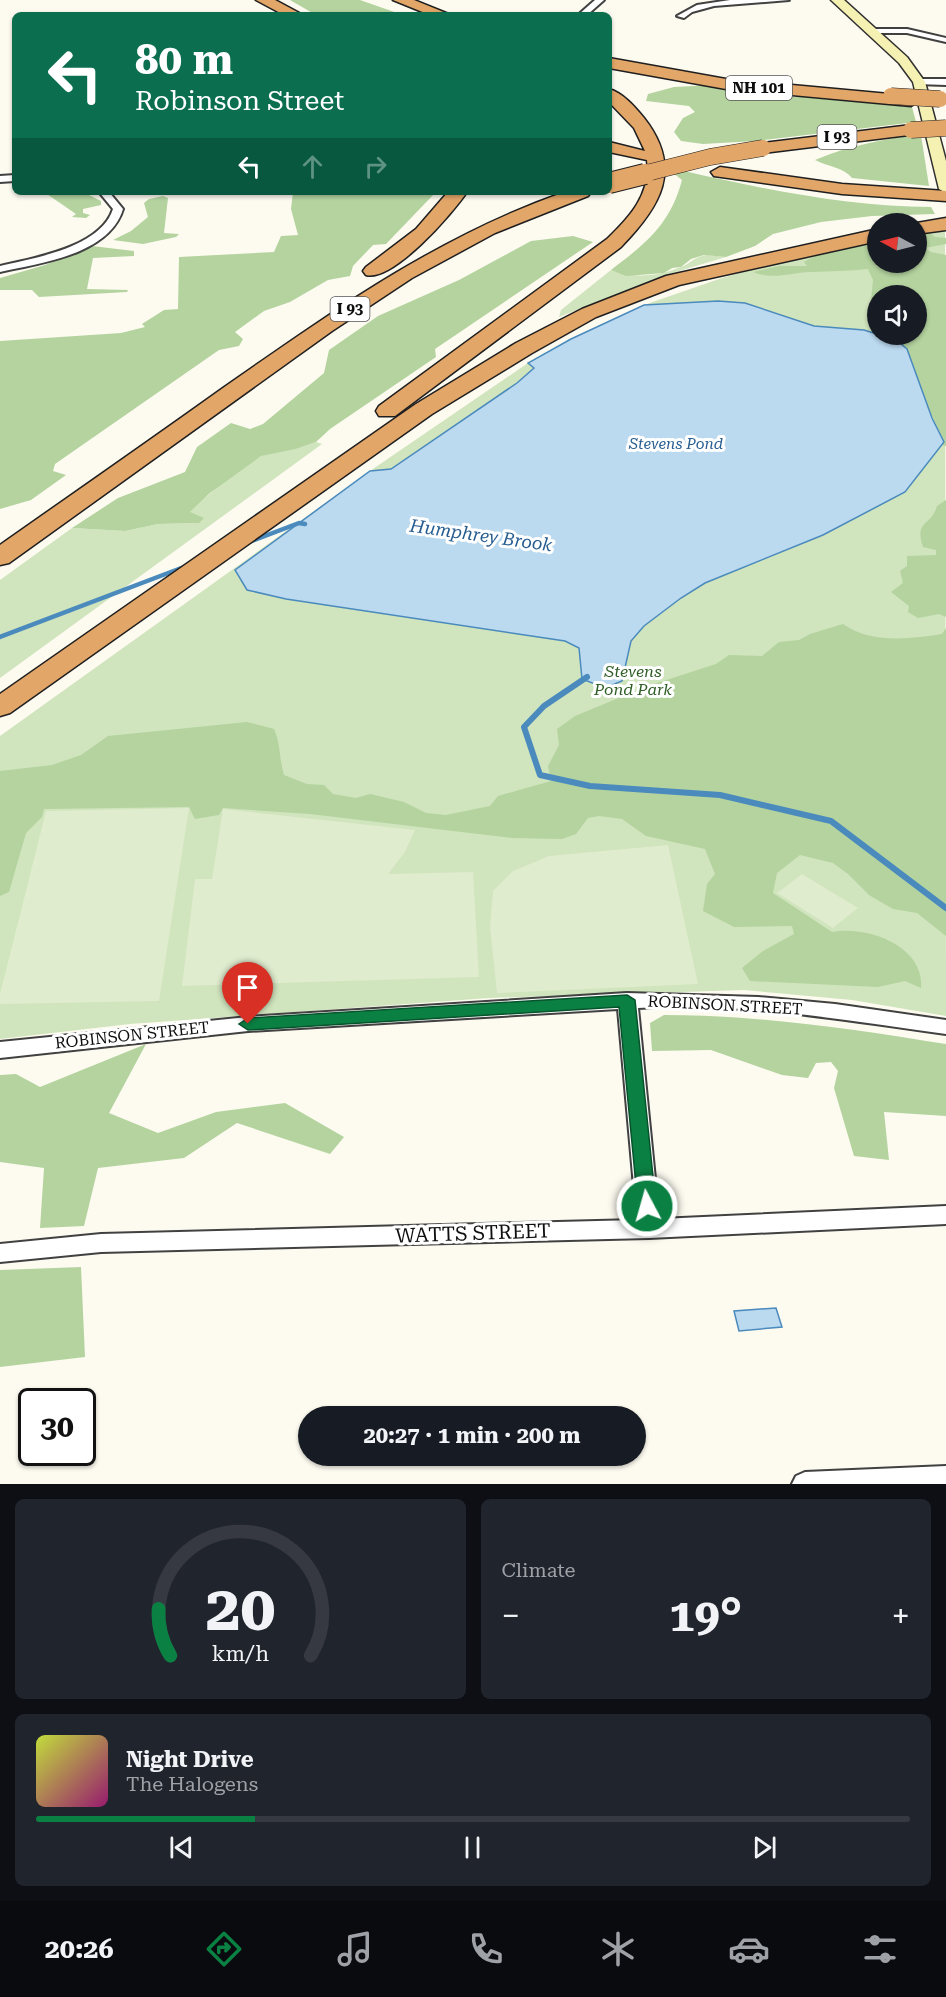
<!DOCTYPE html>
<html lang="en">
<head>
<meta charset="utf-8">
<style>
	body { margin:0; font-family:"Roboto Serif",serif; background:#20242c; color:#f1f3f6; height:100vh; display:flex; flex-direction:column; font-size:22px; white-space:nowrap }
	* { box-sizing:border-box; margin:0 }
	p { font-size:20px; color:#9ea1a6 }
	.icon { flex:none; width:33px; height:33px; fill:none; stroke:currentColor; stroke-width:2; stroke-linecap:round; stroke-linejoin:round }
	.map { position:relative; height:1484px; overflow:hidden }
	.side { display:flex; flex-direction:column; gap:15px; padding:15px; background:#0d0f14; flex:1 }
	.side>* { flex:none }
	.hud { position:absolute; left:12px; top:12px; width:600px; height:183px; border-radius:9px; box-shadow:0 2px 4px #0004; background:#0b6e4f; color:#fff; overflow:hidden }
	.needle { width:39px; rotate:277deg }
	.buttons { position:absolute; left:867px; top:213px; display:grid; gap:12px }
	.buttons a { display:grid; place-items:center; width:60px; height:60px; border-radius:50%; background:#171b24; box-shadow:0 2px 4px #0004; font-size:30px }
	.speed { position:absolute; left:18px; top:1388px; display:flex; gap:12px; font-size:30px; font-weight:700; text-align:center }
	.speed>* { display:grid; place-content:center; width:78px; height:78px; border-radius:50%; background:#171b24; box-shadow:0 2px 4px #0004; line-height:1 }
	.speed .limit { border:3px solid #111; border-radius:9px; background:#fff; color:#111 }
	.pin { position:absolute; display:grid; place-items:center; width:51px; height:51px; color:#fff; margin:-62px -26px; border-radius:50% 50% 50% 0; rotate:-45deg; box-shadow:0 0 6px #0007 }
	.pin .icon { rotate:45deg }
	.me { position:absolute; width:66px; margin:-33px; rotate:354deg; stroke-linejoin:round; filter:drop-shadow(0 0 4px #0008) }
	.turn { display:flex; align-items:center; gap:21px; height:126px; padding:0 24px; font-size:27px }
	.turn .icon { width:78px; height:78px; stroke-width:2.5 }
	.turn b { display:block; font-size:42px; line-height:51px }
	.lanes { display:flex; align-items:center; height:57px; padding:0 24px; background:#0003; justify-content:center; gap:30px; direction:ltr }
	.lanes .off { opacity:.35 }
	.big { font-size:45px; font-weight:700; line-height:1.1 }
	.side .tile { flex:1; display:flex; flex-direction:column; justify-content:center; gap:9px; min-width:0; padding:0 21px; border-radius:9px; background:#20242c }
	.side .dial { align-items:center; gap:0 }
	.dial svg { height:156px; overflow:visible; fill:none; stroke:#363941; stroke-width:7; stroke-linecap:round; text-anchor:middle }
	.dial text { fill:#f1f3f6; stroke:none }
	.song { display:flex; align-items:center; gap:18px }
	.cover { width:72px; height:72px; border-radius:9px; background:linear-gradient(135deg,hsl(70 70% 55%),hsl(320 70% 35%)) }
	.played { height:6px; border-radius:3px; background:linear-gradient(90deg,#0b8043 25%,#363941 25%) }
	.keys { display:flex; justify-content:space-around; direction:ltr }
	.heat { display:flex; justify-content:space-between; align-items:center; font-size:33px; direction:ltr }
	.side .tiles { flex:1; display:grid; gap:15px; grid-template-columns:1fr 1fr }
	.tile:last-child { grid-column:span 2 }
	.trip { position:absolute; left:298px; top:1406px; width:348px; height:60px; border-radius:30px; background:#171b24; box-shadow:0 2px 4px #0004; font-weight:700; line-height:60px; text-align:center }
	.menu { display:flex; height:96px; justify-content:space-around; align-items:center; background:#090b0e; color:#9ea1a6 }
	.menu .icon { width:42px; height:42px }
	.menu .selected { color:#0b8043 }
	.menu b { font-size:27px; color:#f1f3f6 }
	.map>svg:first-child { display:block }
</style>
</head>
<body>
<div class="map">
<svg width="946" height="1484" viewBox="0 0 946 1484">
	<rect width="100%" height="100%" fill="#fdfbf0"/>
	<g fill="#d0e4bd" fill-rule="evenodd">
		<path d="M 945,231 L 946,1016 L 852,1000 L 744,990 L 489,998 L 130,1024 L 0,1039 L 0,736 L 370,471 L 528,363 L 571,339 L 644,305 L 722,278 L 785,260 L 877,241 L 878,262 L 916,262 L 917,235 ZM 878,296 L 916,296 L 916,334 L 878,334 Z"/>
		<path d="M 706,255 L 726,257 L 669,274 L 559,317 L 561,310 L 611,270 C 633,279 660,276 681,267 C 690,264 692,258 706,255 Z"/>
		<path d="M 316,442 L 322,444 L 0,678 L 0,580 L 72,528 L 125,531 L 158,524 L 199,523 L 190,512 C 205,497 242,465 261,456 C 275,450 299,448 316,442 Z"/>
	</g>
	<g fill="#b4d39f">
		<path d="M 290,0 L 360,0 L 403,15 L 316,15 Z"/>
		<path d="M 714,85 L 760,96 L 802,97 L 912,107 L 916,122 L 756,141 L 703,144 L 681,141 L 674,132 L 683,118 L 695,112 L 689,106 L 646,101 L 648,94 L 674,87 Z"/>
		<path d="M 921,135 L 929,186 L 852,178 C 843,167 828,167 815,160 C 848,146 886,138 921,135 Z"/>
		<path d="M 684,171 C 762,189 851,207 931,207 L 935,214 L 872,216 L 821,222 L 773,234 L 755,246 L 726,257 L 704,255 L 691,259 L 681,267 L 672,268 L 664,273 L 626,276 L 611,270 C 646,243 670,225 682,180 L 673,173 Z"/>
		<path d="M 44,192 L 83,192 L 101,201 L 101,205 L 83,209 L 83,213 L 90,215 L 86,218 L 72,217 L 76,214 Z"/>
		<path d="M 293,192 L 436,192 L 386,244 L 373,245 L 353,266 L 350,276 L 328,280 L 290,302 L 264,311 L 235,332 L 243,339 L 239,346 L 219,350 L 55,464 L 53,471 L 66,475 L 31,500 L 0,509 L 0,341 L 121,333 L 145,327 L 142,324 L 164,310 L 178,309 L 179,257 L 274,252 L 281,236 L 298,235 L 291,209 Z"/>
		<path d="M 163,196 L 168,198 L 164,233 L 179,234 L 176,237 L 143,244 L 113,240 L 131,231 L 148,217 L 144,203 L 149,199 Z"/>
		<path d="M 930,233 L 935,237 L 946,238 L 946,244 L 925,248 L 931,252 L 946,255 L 946,446 L 941,445 L 944,441 L 896,340 L 884,335 L 916,334 L 916,296 L 878,296 L 877,308 L 871,300 L 873,280 L 868,269 C 848,271 829,271 810,272 C 789,273 772,280 753,272 L 779,266 L 807,266 L 804,262 C 823,250 856,245 877,245 L 878,262 L 916,262 L 917,235 Z"/>
		<path d="M 573,236 L 593,242 L 435,349 L 436,357 L 330,429 L 316,442 L 295,449 L 261,456 L 210,493 L 190,512 L 204,518 L 199,523 L 158,524 L 125,531 L 72,528 L 118,498 L 185,472 L 197,447 L 231,423 L 250,429 L 263,424 L 324,373 L 329,350 L 378,316 L 459,280 L 531,241 Z"/>
		<path d="M 92,246 L 134,251 L 134,256 L 93,258 L 87,289 L 128,290 L 127,292 L 39,297 L 32,290 L 0,290 L 0,278 L 45,265 Z"/>
		<path d="M 946,500 L 946,617 L 939,614 L 918,618 L 908,612 L 909,606 L 891,592 L 903,583 L 900,571 L 907,566 L 907,556 L 936,555 L 936,550 L 923,547 C 914,520 931,527 937,506 Z"/>
		<path d="M 843,624 C 871,644 910,639 942,634 L 946,628 L 946,936 L 917,913 L 893,909 L 869,895 L 848,874 L 833,863 L 800,855 L 777,873 L 773,893 L 832,932 C 867,925 925,946 921,988 L 905,981 L 878,987 L 750,981 L 742,968 L 763,951 L 794,934 L 792,926 L 734,927 L 703,911 L 707,884 L 715,874 L 705,849 L 646,836 L 622,819 L 599,816 L 588,818 L 576,834 L 562,839 L 513,838 L 310,814 L 223,808 L 219,815 L 195,819 L 189,807 L 44,809 L 42,817 L 26,833 L 9,892 L 0,896 L 0,771 L 52,765 L 81,755 L 108,736 L 247,722 L 274,729 C 281,745 279,759 284,775 L 307,784 L 324,785 L 333,794 L 356,798 L 370,794 L 404,802 L 426,813 L 446,815 L 490,806 L 498,796 L 551,781 L 548,766 L 559,745 L 557,729 L 575,716 L 648,686 L 716,664 L 729,655 L 762,656 L 779,642 L 799,640 L 810,634 Z"/>
		<path d="M 664,1015 C 759,1015 853,1029 946,1044 L 946,1116 L 884,1112 L 889,1160 L 854,1156 L 834,1088 L 838,1071 L 831,1062 L 816,1063 L 808,1078 L 782,1075 L 711,1050 L 652,1051 L 650,1023 Z"/>
		<path d="M 146,1044 L 109,1113 L 158,1133 L 216,1112 L 285,1103 L 344,1137 L 330,1154 L 237,1123 L 184,1158 L 98,1168 L 84,1226 L 40,1228 L 44,1168 L 0,1162 L 0,1075 L 16,1074 L 40,1087 Z"/>
		<path d="M 81,1267 L 85,1357 L 0,1367 L 0,1270 Z"/>
	</g>
	<g fill="#e0ecce">
		<path d="M 189,808 L 159,1001 L 0,1004 L 0,994 L 46,811 Z"/>
		<path d="M 223,809 L 415,830 L 405,852 L 388,874 L 473,872 L 479,977 L 182,986 L 195,879 L 212,879 Z"/>
		<path d="M 668,845 L 698,984 L 497,993 L 490,926 L 493,891 L 513,871 L 549,856 Z"/>
		<path d="M 802,874 L 858,908 L 833,928 L 777,893 Z"/>
	</g>
	<g fill="#bbd9ef" stroke="#4a8abd" stroke-width="1.5">
		<path d="M 718,301 L 745,303 L 814,326 L 864,330 L 896,340 L 907,349 L 932,418 L 944,442 L 905,492 L 823,535 L 705,583 L 681,598 L 644,626 L 631,641 L 622,681 L 605,688 L 582,679 L 579,648 L 565,641 L 286,599 L 247,590 L 235,570 L 370,471 L 391,469 L 517,383 L 534,368 L 528,363 L 571,339 L 644,305 Z"/>
		<path d="M 776,1308 L 782,1327 L 739,1331 L 734,1311 Z"/>
	</g>
	<g fill="none" stroke-linecap="round" stroke-linejoin="round">
		<g stroke="#4a8abd" stroke-width="4.5">
			<path d="M 249,542 L 299,523 L 305,524"/>
			<path d="M 0,637 L 184,567"/>
		</g>
		<path stroke="#4a8abd" stroke-width="6" d="M 587,677 L 544,706 L 524,727 L 540,775 L 590,786 L 720,795 L 831,821 L 946,908"/>
		<g stroke="#414141" stroke-width="4">
			<g id="street">
				<path d="M 595,0 L 604,0 L 587,15 L 578,15 Z"/>
				<path d="M 730,0 L 789,0 L 714,6 L 692,12 L 684,18 L 677,16 L 697,5 Z"/>
				<path d="M 871,29 L 907,29 L 946,38 L 946,42 L 907,33 L 868,33 Z"/>
				<path d="M 919,79 L 946,79 L 946,85 L 916,84 L 916,80 Z"/>
				<path d="M 15,175 L 15,181 L 0,182 L 0,176 Z"/>
				<path d="M 99,192 L 109,192 L 123,209 C 109,255 40,263 0,272 L 0,266 C 35,258 101,247 113,209 Z"/>
				<path d="M 627,993 L 758,997 L 835,1004 L 946,1020 L 946,1034 C 845,1020 740,1002 638,1008 L 659,1219 L 946,1206 L 946,1224 L 649,1238 L 101,1252 L 0,1262 L 0,1244 L 101,1234 L 637,1220 L 618,1009 L 248,1031 L 0,1058 L 0,1042 L 248,1017 Z"/>
				<path d="M 946,1466 L 946,1484 L 792,1484 L 796,1476 L 805,1472 Z"/>
			</g>
		</g>
		<g stroke="#303030" stroke-width="3">
			<path id="secondary" d="M 831,0 L 844,0 L 907,57 L 925,82 L 946,161 L 946,193 L 939,189 L 913,82 L 899,63 Z"/>
		</g>
		<g stroke="#1f1f1f" stroke-width="3">
			<g id="highway">
				<path d="M 256,0 L 275,0 L 303,15 L 284,15 Z"/>
				<path d="M 393,0 L 414,0 L 451,15 L 430,15 Z"/>
				<path d="M 609,58 L 726,79 L 911,96 L 919,101 L 911,106 L 726,89 L 609,68 Z"/>
				<path d="M 609,89 C 623,93 635,107 644,118 C 684,169 660,207 621,247 L 395,416 L 379,416 L 376,411 L 379,406 L 607,239 C 630,217 651,194 647,160 L 609,152 L 609,142 L 645,151 L 634,128 L 609,102 Z"/>
				<path d="M 911,125 L 917,126 L 919,130 L 917,134 L 763,153 L 754,148 L 763,143 Z"/>
				<path d="M 720,167 L 842,184 L 946,191 L 946,201 L 842,194 L 714,176 L 711,172 Z"/>
				<path d="M 448,192 L 467,192 C 452,214 393,282 366,275 L 363,271 L 366,267 L 416,229 Z"/>
				<path d="M 565,192 L 591,192 L 588,196 L 495,233 L 412,278 L 332,331 L 9,563 L 0,565 L 0,545 C 74,493 149,441 223,388 C 332,312 438,236 565,192 Z"/>
				<path d="M 946,218 L 946,230 L 916,234 L 916,224 L 911,224 Z"/>
				<path d="M 878,229 L 878,241 L 679,285 L 596,317 L 532,353 L 432,414 L 10,713 L 0,716 L 0,694 L 416,404 L 516,343 L 582,309 L 666,276 Z"/>
			</g>
		</g>
		<use href="#street" fill="#fff" fill-rule="evenodd"/>
		<use href="#secondary" fill="#f5f1b3" fill-rule="evenodd"/>
		<use href="#highway" fill="#e3a669" fill-rule="evenodd"/>
		<g stroke="#1f1f1f" stroke-width="17" stroke-linecap="butt">
			<g id="highway-bridge-far1">
				<path d="M 891,96 L 940,99"/>
				<path d="M 911,130 L 946,128"/>
				<path d="M 639,175 L 710,157 L 763,148"/>
			</g>
		</g>
		<g stroke="#1f1f1f" stroke-width="22" stroke-linecap="butt">
			<path id="highway-bridge" d="M 609,183 L 645,174"/>
		</g>
		<use href="#highway-bridge-far1" stroke="#e3a669" stroke-width="16"/>
		<use href="#highway-bridge" stroke="#e3a669" stroke-width="20"/>
	</g>
	<path fill="#0b8043" stroke="#07532c" stroke-width="1.5" d="M 627,995 L 635,1000 L 656,1206 L 654,1211 L 647,1213 L 641,1211 L 638,1206 L 619,1007 L 248,1030 L 239,1024 L 248,1018 Z"/>
	<g text-anchor="middle" dominant-baseline="central" stroke-width="6" stroke-linejoin="round" paint-order="stroke">
		<g fill="#fff" stroke="#565656" stroke-width="1.5">
			<rect x="726" y="76" width="66" height="24" rx="4.5"/>
			<rect x="817.5" y="125" width="39" height="24" rx="4.5"/>
			<rect x="330.5" y="297" width="39" height="24" rx="4.5"/>
		</g>
		<g font-size="15" font-weight="bold" fill="#0e0e0e">
			<text x="759" y="88">NH 101</text>
			<text x="837" y="137">I 93</text>
			<text x="350" y="309">I 93</text>
		</g>
		<g font-size="15" font-style="italic" fill="#265d90" stroke="#fff">
			<text x="676" y="444">Stevens Pond</text>
		</g>
		<g font-size="16" font-style="italic" fill="#2f5e26" stroke="#fff">
			<text x="633" y="671">Stevens<tspan x="633" dy="18">Pond Park</tspan></text>
		</g>
		<g font-size="16" fill="#0e0e0e" stroke="#fff">
			<text transform="translate(725 1005) rotate(3)">ROBINSON STREET</text>
			<text transform="translate(132 1035) rotate(-6)">ROBINSON STREET</text>
		</g>
		<g font-size="18" font-style="italic" fill="#265d90" stroke="#fff">
			<text transform="translate(481 535) rotate(8)">Humphrey Brook</text>
		</g>
		<g font-size="20" fill="#0e0e0e" stroke="#fff">
			<text transform="translate(473 1233) rotate(-2)">WATTS STREET</text>
		</g>
	</g>
</svg>
<div class="buttons">
<a><svg class="needle" viewBox="-14 -14 28 28"><path d="M0-13l5 13h-10z" fill="#e53935"/><path d="M0 13l5-13h-10z" fill="#9ea1a6"/></svg></a>
<a><svg class="icon" aria-label="sound" viewBox="0 0 24 24"><path d="M4 9h4l5-4v14l-5-4H4zM17 9q2 3 0 6"/></svg></a>
</div>
<div class="speed"><div class="limit">30</div></div>
<div class="pin" style="left:248px;top:1024px;background:#d93025"><svg class="icon" aria-label="arrive" viewBox="0 0 24 24"><path d="M6 21V4h12l-3 4 3 4H6"/></svg></div>
<svg class="me" style="left:647px;top:1206px" viewBox="-20 -20 40 40"><circle r="17" fill="#0b8043" stroke="#fff" stroke-width="3"/><path d="M0-11L8 9 0 5-8 9z" fill="#fff"/></svg>
<div class="trip">20:27 · 1 min · 200 m</div>
<div class="hud">
<div class="turn"><svg class="icon" aria-label="left" viewBox="0 0 24 24"><path d="M17 20v-9H6M10 6l-5 5 5 5"/></svg><div><b>80 m</b>Robinson Street</div></div>
<div class="lanes"><svg class="icon" aria-label="left" viewBox="0 0 24 24"><path d="M17 20v-9H6M10 6l-5 5 5 5"/></svg><svg class="icon off" aria-label="ahead" viewBox="0 0 24 24"><path d="M12 20V5M6 11l6-6 6 6"/></svg><svg class="icon off" aria-label="right" viewBox="0 0 24 24"><path d="M7 20v-9h11M14 6l5 5-5 5"/></svg></div>
</div>
</div>
<section class="side">
<div class="tiles">
<div class="tile dial"><svg viewBox="0 0 100 80">
<path d="M14 69A42 42 0 1 1 86 69"/>
<path d="M14 69A42 42 0 0 1 8 45" stroke="#0b8043"/>
<text x="50" y="56" font-size="32" font-weight="700">20</text>
<text x="50" y="72" font-size="11">km/h</text>
</svg></div>
<div class="tile"><p>Climate</p>
<div class="heat"><a>−</a><b class="big">19°</b><a>+</a></div>
</div>
<div class="tile">
<div class="song"><i class="cover"></i><div><b>Night Drive</b><p>The Halogens</p></div></div>
<div class="played"></div>
<div class="keys"><svg class="icon" aria-label="previous" viewBox="0 0 24 24"><path d="M18 5L8 12l10 7zM5 5v14"/></svg><svg class="icon" aria-label="pause" viewBox="0 0 24 24"><path d="M8 5v14M16 5v14"/></svg><svg class="icon" aria-label="next" viewBox="0 0 24 24"><path d="M6 5l10 7-10 7zM19 5v14"/></svg></div>
</div>
</div>
</section>
<nav class="menu">
<b>20:26</b>
<svg class="icon selected" aria-label="directions" viewBox="0 0 24 24"><path d="M12 3l9 9-9 9-9-9zM9 14v-3h6M13 9l2 2-2 2"/></svg>
<svg class="icon" aria-label="music" viewBox="0 0 24 24"><path d="M9 18V5l10-2v13"/><circle cx="6" cy="18" r="3"/><circle cx="16" cy="16" r="3"/></svg>
<svg class="icon" aria-label="phone" viewBox="0 0 24 24"><path d="M5 4h4l2 5-3 2q2 4 5 5l2-3 5 2v4C11 20 4 13 5 4z"/></svg>
<svg class="icon" aria-label="climate" viewBox="0 0 24 24"><path d="M12 3v18M4 7l16 10M4 17L20 7"/></svg>
<svg class="icon" aria-label="car" viewBox="0 0 24 24"><path d="M5 17H2v-5l4-1 3-4h7l3 4 3 1v5h-3M9 17h6M6 11h13"/><circle cx="7" cy="17" r="2"/><circle cx="17" cy="17" r="2"/></svg>
<svg class="icon" aria-label="filters" viewBox="0 0 24 24"><path d="M4 7h16M4 17h16"/><circle cx="9" cy="7" r="2"/><circle cx="15" cy="17" r="2"/></svg>
</nav>
</body>
</html>
